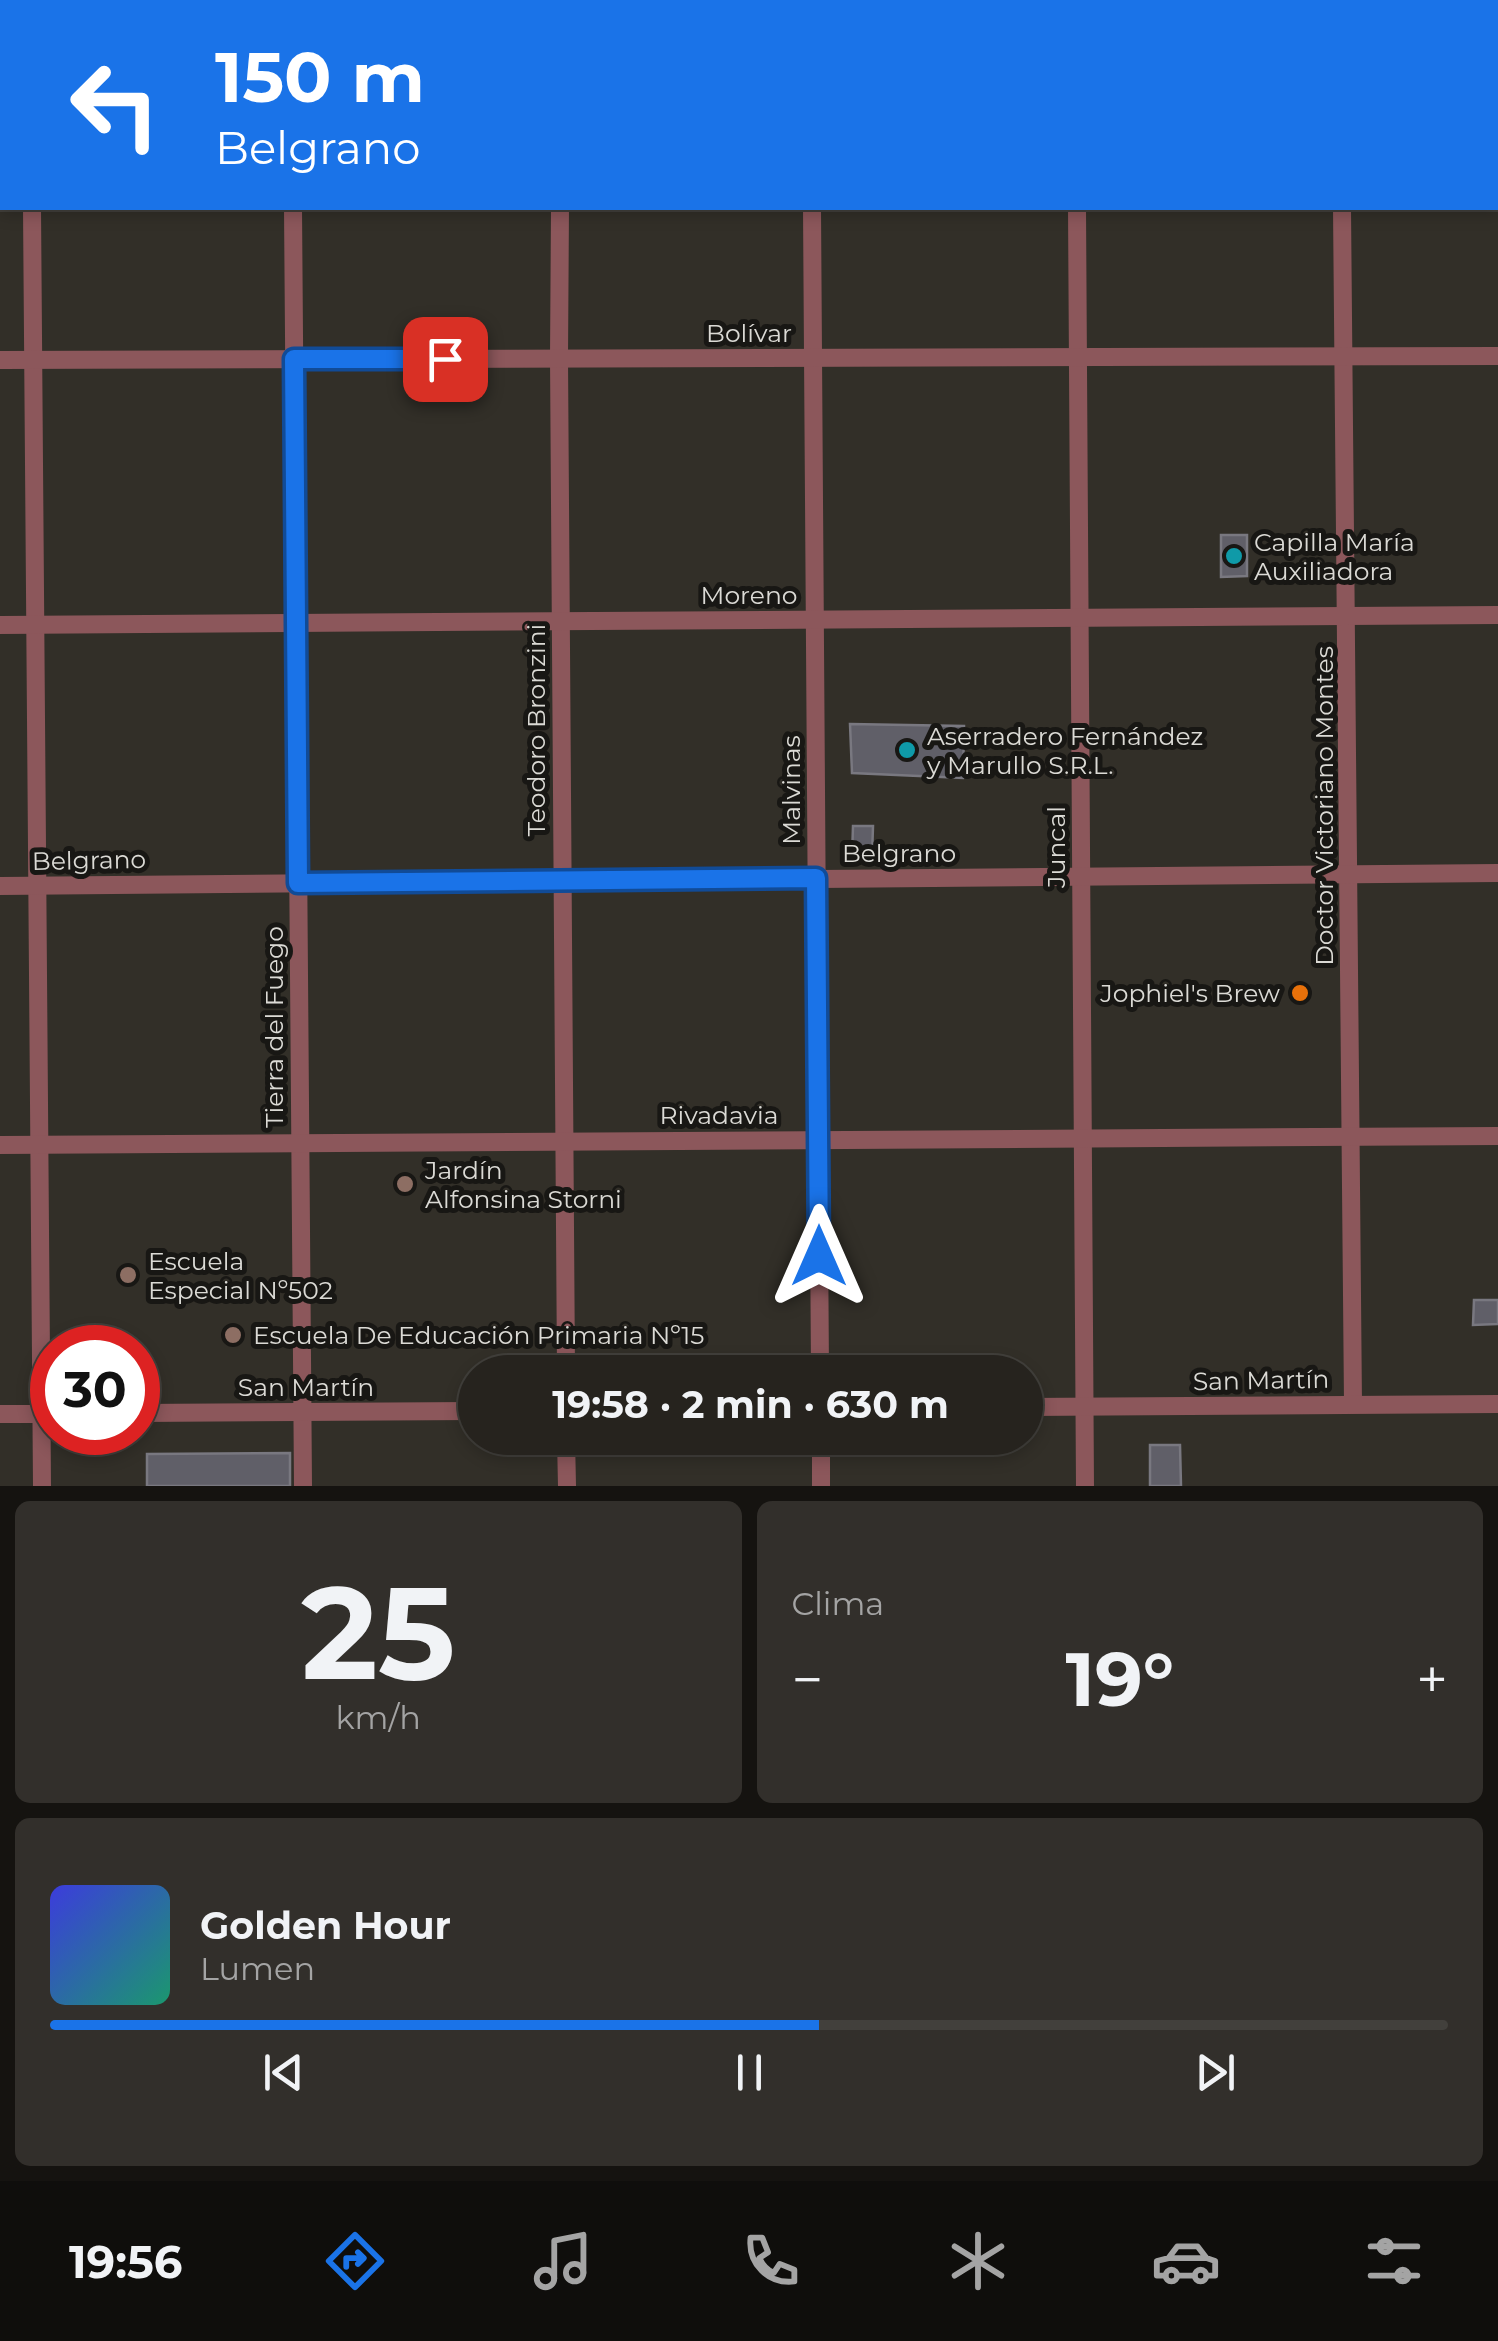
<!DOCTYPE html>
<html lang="es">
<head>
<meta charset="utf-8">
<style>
	body { margin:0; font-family:Montserrat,sans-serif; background:#322f2b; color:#f1f3f6; height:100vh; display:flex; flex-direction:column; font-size:38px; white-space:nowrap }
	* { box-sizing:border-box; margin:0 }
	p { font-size:32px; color:#a4a4a4 }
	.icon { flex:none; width:55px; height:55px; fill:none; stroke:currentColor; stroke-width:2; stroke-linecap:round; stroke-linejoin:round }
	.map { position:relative; height:1486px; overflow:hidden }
	.drawer { display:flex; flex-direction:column; gap:15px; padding:15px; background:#151310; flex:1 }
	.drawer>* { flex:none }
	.guide { position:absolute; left:0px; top:0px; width:1500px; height:210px; box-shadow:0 5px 15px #0003,0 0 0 2px #42403c; background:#1a73e8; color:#fff; overflow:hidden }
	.speed { position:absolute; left:30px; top:1325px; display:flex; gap:20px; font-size:50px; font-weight:700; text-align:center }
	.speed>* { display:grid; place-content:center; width:130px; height:130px; border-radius:50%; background:#26231e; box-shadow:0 5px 15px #0003,0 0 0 2px #42403c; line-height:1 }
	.speed .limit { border:15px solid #d22; background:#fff; color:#111 }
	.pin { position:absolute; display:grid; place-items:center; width:85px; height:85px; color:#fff; margin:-42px; border-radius:20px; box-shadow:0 5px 15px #0006 }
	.me { position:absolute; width:110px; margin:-55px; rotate:0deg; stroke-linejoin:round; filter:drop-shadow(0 0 8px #0008) }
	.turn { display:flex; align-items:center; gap:35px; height:210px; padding:0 50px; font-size:45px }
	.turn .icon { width:130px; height:130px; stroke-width:2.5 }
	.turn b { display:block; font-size:70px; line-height:85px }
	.big { font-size:75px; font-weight:700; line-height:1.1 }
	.drawer .tile { flex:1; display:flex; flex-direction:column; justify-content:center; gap:15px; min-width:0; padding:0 35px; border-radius:15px; background:#322f2b }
	.drawer .dial { align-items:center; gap:0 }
	.dial b { font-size:130px; line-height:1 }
	.song { display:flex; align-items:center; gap:30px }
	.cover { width:120px; height:120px; border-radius:15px; background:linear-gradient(135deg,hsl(240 70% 55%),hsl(160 70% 35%)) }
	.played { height:10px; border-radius:5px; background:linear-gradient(90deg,#1a73e8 55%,#42403c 55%) }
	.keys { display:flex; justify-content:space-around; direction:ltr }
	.heat { display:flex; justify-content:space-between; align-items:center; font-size:55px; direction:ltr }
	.drawer .tiles { flex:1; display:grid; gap:15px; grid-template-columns:1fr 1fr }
	.tile:last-child { grid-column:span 2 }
	.trip { position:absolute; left:458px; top:1355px; width:585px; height:100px; border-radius:50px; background:#26231e; box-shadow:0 5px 15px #0003,0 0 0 2px #42403c; font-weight:700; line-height:100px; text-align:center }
	.tab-bar { display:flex; height:160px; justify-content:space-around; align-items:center; background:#0f0e0c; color:#a4a4a4 }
	.tab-bar .icon { width:70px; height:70px }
	.tab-bar .active { color:#1a73e8 }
	.tab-bar b { font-size:45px; color:#f1f3f6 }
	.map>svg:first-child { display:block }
</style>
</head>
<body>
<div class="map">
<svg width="1498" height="1486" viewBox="0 0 1498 1486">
	<rect width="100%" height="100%" fill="#322f28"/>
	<g fill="#605f68" stroke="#797880" stroke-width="2.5">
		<path d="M 1221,535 L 1247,535 L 1247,576 L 1221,577 Z"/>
		<path d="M 850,724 L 964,726 L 963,778 L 852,773 Z"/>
		<path d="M 853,826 L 873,826 L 872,858 L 852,857 Z"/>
		<path d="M 1474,1300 L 1498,1300 L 1498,1324 L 1473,1325 Z"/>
		<path d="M 1150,1445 L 1180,1445 L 1181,1486 L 1150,1486 Z"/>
		<path d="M 290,1453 L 290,1486 L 147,1486 L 147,1454 Z"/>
	</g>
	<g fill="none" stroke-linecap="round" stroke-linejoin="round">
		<g stroke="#8c575b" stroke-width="18">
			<path d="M 31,0 L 31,2"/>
			<path d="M 292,0 L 292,2"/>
			<path d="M 562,0 L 562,2"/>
			<path d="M 811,0 L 811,2"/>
			<path d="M 1075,0 L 1075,2"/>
			<path d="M 1340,2 L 1340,0"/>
			<path d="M 32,208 L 42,1486"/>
			<path d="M 293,208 L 303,1486"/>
			<path d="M 560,208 L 559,358 L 566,1372"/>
			<path d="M 812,208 L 820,1372"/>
			<path d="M 1077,208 L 1085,1486"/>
			<path d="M 1342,208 L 1353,1404"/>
			<path d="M 0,360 L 1498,356"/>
			<path d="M 0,625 L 1498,615"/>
			<path d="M 0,886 L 1498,873"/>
			<path d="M 0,1145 L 1498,1136"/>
			<path d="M 1025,1407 L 1498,1404"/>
			<path d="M 138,1413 L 475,1411"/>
			<path d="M 0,1414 L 52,1414"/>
			<path d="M 566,1438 L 567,1486"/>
			<path d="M 821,1438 L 821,1486"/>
		</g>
		<g stroke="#c06b73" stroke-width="22">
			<path d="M 1464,2 L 1465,0"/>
			<path d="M 1498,182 L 1498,183"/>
		</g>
		<g stroke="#e77a85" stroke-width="25">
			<path d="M 0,80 L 2,80"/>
			<path d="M 1498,104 L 1498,105"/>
		</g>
	</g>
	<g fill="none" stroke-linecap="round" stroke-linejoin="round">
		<g stroke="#114b97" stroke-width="25">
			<path id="route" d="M 445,359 L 294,359 L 298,883 L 816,878 L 819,1256"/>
		</g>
		<use href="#route" stroke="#1a73e8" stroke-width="18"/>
	</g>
	<g fill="#0f9aa8" stroke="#181714" stroke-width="4">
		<circle cx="1234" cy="556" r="10"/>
		<circle cx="907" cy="750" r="10"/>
	</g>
	<circle fill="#e8710a" stroke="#181714" stroke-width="4" cx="1300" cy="993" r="10"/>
	<g fill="#8d6e63" stroke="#181714" stroke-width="4">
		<circle cx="405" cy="1184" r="10"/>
		<circle cx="128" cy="1275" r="10"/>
		<circle cx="233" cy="1335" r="10"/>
	</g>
	<g text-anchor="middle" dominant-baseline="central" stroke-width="10" stroke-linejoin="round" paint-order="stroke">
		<g font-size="25" fill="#dbdad5" stroke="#181714">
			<text x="749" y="333">Bolívar</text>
			<text x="749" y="595">Moreno</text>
			<text transform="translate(536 730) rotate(-90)">Teodoro Bronzini</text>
			<text transform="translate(791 790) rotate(-90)">Malvinas</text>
			<text transform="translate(1324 806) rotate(-90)">Doctor Victoriano Montes</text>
			<text transform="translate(1056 847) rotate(-90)">Juncal</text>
			<text x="899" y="853">Belgrano</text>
			<text transform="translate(89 860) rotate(-1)">Belgrano</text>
			<text transform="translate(274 1027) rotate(-90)">Tierra del Fuego</text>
			<text x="719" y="1115">Rivadavia</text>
			<text transform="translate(1261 1380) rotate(-1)">San Martín</text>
			<text x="306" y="1387">San Martín</text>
		</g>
		<g font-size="25" fill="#dbdad5" stroke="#181714" text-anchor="start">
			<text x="1254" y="542">Capilla María<tspan x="1254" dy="29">Auxiliadora</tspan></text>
			<text x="927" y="736">Aserradero Fernández<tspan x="927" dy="29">y Marullo S.R.L.</tspan></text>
			<text x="1280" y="993" text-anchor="end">Jophiel's Brew</text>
			<text x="425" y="1170">Jardín<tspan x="425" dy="29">Alfonsina Storni</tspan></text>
			<text x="148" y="1261">Escuela<tspan x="148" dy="29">Especial Nº502</tspan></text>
			<text x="253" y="1335">Escuela De Educación Primaria Nº15</text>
		</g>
	</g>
</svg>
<div class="speed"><div class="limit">30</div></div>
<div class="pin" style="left:445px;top:359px;background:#d93025"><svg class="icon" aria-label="arrive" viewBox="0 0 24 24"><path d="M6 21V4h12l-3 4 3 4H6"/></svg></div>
<svg class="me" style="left:819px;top:1256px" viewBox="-20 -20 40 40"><path d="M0-17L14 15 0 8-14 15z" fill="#1a73e8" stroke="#fff" stroke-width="4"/></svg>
<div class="trip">19:58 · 2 min · 630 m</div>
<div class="guide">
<div class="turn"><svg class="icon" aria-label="left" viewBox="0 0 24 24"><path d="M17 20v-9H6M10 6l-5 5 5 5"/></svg><div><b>150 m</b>Belgrano</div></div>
</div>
</div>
<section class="drawer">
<div class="tiles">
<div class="tile dial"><b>25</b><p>km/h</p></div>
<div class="tile"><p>Clima</p>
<div class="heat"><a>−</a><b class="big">19°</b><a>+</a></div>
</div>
<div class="tile">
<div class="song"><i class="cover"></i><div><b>Golden Hour</b><p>Lumen</p></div></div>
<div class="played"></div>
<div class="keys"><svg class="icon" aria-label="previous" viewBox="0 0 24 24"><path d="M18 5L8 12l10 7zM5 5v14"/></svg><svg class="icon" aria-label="pause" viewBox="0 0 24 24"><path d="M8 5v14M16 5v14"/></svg><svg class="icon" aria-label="next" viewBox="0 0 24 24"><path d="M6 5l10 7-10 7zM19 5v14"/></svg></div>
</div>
</div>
</section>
<nav class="tab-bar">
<b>19:56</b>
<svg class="icon active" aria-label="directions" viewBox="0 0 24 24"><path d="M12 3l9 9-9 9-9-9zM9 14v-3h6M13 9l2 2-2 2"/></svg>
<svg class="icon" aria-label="music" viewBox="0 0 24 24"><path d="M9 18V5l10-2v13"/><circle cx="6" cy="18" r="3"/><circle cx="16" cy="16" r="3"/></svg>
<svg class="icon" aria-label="phone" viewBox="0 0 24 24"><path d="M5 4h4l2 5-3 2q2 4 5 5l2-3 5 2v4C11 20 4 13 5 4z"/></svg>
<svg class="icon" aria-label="climate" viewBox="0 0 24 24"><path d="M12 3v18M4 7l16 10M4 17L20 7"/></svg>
<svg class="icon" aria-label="car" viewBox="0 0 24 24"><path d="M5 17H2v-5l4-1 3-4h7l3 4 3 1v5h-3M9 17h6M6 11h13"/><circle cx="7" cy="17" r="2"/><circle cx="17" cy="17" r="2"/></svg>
<svg class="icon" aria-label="filters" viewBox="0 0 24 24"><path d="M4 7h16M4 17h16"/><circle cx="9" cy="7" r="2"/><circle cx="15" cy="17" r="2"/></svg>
</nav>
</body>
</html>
